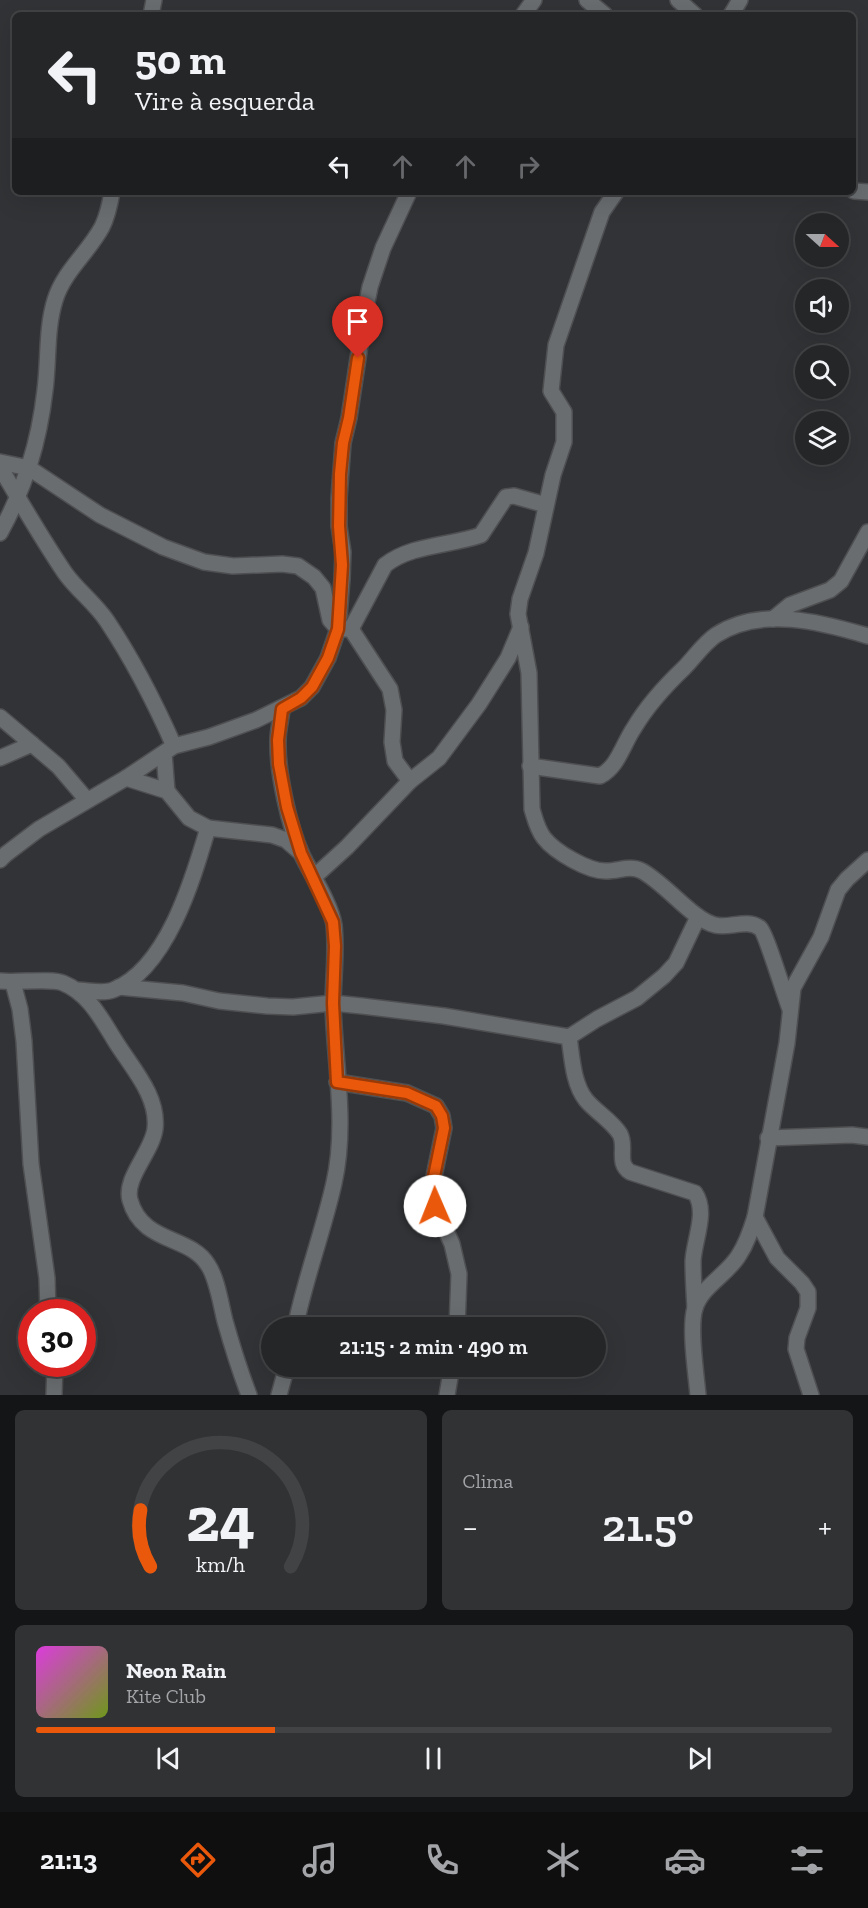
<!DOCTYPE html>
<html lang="pt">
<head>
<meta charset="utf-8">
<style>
	body { margin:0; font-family:"Zilla Slab",serif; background:#313234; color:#f1f3f6; height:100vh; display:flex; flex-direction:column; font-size:22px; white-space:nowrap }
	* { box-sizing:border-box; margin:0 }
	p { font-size:20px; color:#a3a5a8 }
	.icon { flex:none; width:33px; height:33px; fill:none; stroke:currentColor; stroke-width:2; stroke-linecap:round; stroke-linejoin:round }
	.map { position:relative; height:1395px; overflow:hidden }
	.panel { display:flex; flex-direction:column; gap:15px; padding:15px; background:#141516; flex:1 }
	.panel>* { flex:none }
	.banner { position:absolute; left:12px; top:12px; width:844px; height:183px; border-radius:9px; box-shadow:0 6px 24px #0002,0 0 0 2px #424345; background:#252628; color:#f1f3f6; overflow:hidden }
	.needle { width:39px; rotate:111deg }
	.fabs { position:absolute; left:795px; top:213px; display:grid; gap:12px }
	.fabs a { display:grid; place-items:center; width:54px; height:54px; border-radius:50%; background:#252628; box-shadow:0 6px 24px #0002,0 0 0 2px #424345; font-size:30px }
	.speed { position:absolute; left:18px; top:1299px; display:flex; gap:12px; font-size:30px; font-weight:700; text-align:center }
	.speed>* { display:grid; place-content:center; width:78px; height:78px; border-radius:50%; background:#252628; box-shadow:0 6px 24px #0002,0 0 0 2px #424345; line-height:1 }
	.speed .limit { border:9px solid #d22; background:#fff; color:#111 }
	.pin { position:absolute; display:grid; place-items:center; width:51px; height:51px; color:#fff; margin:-62px -26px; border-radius:50% 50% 50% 0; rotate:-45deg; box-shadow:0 0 6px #0007 }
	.pin .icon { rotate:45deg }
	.me { position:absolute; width:66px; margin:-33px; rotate:359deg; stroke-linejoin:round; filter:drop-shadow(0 0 4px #0008) }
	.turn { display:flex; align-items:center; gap:21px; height:126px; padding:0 24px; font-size:27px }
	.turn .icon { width:78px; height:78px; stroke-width:2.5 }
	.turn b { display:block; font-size:42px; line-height:51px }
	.lanes { display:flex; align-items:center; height:57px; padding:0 24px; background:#0003; justify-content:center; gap:30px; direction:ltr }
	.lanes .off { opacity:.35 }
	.big { font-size:45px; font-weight:600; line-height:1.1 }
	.panel .card { flex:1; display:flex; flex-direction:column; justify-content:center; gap:9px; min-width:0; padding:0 21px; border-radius:9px; background:#313234 }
	.panel .dial { align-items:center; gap:0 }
	.dial svg { height:156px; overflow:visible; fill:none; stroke:#424345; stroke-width:7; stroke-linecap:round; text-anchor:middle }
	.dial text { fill:#f1f3f6; stroke:none }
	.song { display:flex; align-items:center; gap:18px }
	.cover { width:72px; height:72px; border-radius:9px; background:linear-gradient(135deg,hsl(300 70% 55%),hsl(80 70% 35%)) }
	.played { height:6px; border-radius:3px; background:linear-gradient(90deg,#ea580c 30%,#424345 30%) }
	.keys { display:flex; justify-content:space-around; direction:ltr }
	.heat { display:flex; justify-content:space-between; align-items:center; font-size:33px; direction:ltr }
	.panel .tiles { flex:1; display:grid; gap:15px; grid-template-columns:1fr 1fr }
	.card:last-child { grid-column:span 2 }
	.trip { position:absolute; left:261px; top:1317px; width:345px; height:60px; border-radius:30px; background:#252628; box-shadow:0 6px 24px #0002,0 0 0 2px #424345; font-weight:600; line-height:60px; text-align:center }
	.tabs { display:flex; height:96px; justify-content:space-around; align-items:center; background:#0f0f10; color:#a3a5a8 }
	.tabs .icon { width:42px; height:42px }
	.tabs .current { color:#ea580c }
	.tabs b { font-size:27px; color:#f1f3f6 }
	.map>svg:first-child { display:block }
</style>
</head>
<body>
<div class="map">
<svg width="868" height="1395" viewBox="0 0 868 1395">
	<rect width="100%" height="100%" fill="#313336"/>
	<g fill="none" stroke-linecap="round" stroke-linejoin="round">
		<g stroke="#4e4f51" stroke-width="18">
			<g id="street">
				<path d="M 587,0 L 605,15"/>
				<path d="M 678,0 L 695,15"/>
				<path d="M 151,15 L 154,0"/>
				<path d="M 523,15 L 534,0"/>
				<path d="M 731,15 L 740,0"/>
				<path d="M 854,191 L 868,192"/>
				<path d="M 616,192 L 602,212 L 556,345 L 551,391 L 564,412 L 564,442 L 553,475 L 536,553 L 520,599 L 518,614 L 529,673 L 532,809 C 535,819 537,829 544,838 C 555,852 589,872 607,871 C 619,871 630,865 642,871 C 666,884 693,920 715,925 C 729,929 747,918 760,928 C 766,933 785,997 790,1009"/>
				<path d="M 0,462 L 29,468 L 100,515 L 163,547 L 204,562 L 233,566 L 282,564 L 298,566 L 314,577 L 323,588 L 330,620 L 338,629 L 351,629"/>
				<path d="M 0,467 C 21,503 42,539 65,573 C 77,590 95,603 107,621 C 133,660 155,703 174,746"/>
				<path d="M 0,533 C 25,487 39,443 45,390 C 49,360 46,329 55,300 C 64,271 88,253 102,227 C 107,217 110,204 112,192"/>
				<path d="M 773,619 L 790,605 L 830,590 L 841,581 L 868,532"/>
				<path d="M 351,629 L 385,565 C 412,544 450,546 481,535 L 506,497 L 514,496 L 546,505"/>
				<path d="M 351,629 L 390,689 L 394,710 L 392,742 L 395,761 L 410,781"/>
				<path d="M 282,709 C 281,719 278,730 278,740 C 277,772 289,826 302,855 C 311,874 331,904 334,925 C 337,952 333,979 333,1007 C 335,1064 347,1126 334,1183 C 323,1232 305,1279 295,1328"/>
				<path d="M 0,717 L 58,766 L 87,800"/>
				<path d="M 164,753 L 167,791"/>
				<path d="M 0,758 L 32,744"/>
				<path d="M 530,766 L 600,776 C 618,767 623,744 634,728 C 647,706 665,686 684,668 C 694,658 704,643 716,635 C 761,606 821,622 868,636"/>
				<path d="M 126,778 L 167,791 L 189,818 L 208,828 L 272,835 L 286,840 L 301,853"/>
				<path d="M 0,860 L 6,854 L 39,829 L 126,778 L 174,746 L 209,737 L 256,720 L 301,698 L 312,687 L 328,658 L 338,629 L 342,579 L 343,552 L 339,526 L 339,498 L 343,443 L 349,418 L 365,312 L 370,287 L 383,248 L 409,192"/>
				<path d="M 314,877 L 347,847 L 410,781 L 439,758 L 479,704 L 508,658 L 521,627"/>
				<path d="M 0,981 C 16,983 51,978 63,983 C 88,993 101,1018 114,1039 C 130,1066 159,1095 155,1129 C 152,1152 124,1178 130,1200 C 142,1244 190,1235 208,1265 C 217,1278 221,1305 225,1321 C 232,1346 240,1371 249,1395"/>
				<path d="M 13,983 L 20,1009 L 24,1041 L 31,1164 L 47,1278 L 48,1312"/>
				<path d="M 119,987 L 183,993 L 219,1001 L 267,1006 L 293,1007 L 333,1003 L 362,1006 L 444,1016 L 569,1037 L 597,1019 L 637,998 L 664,976 L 676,963 L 698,917"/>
				<path d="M 76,990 C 87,990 103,994 113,990 C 167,969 193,879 208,828"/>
				<path d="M 569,1037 C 572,1057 573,1084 586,1100 C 596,1112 612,1121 620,1134 C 627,1147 616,1163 630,1172 L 695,1193 C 708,1212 694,1240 693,1261 C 693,1276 694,1292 695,1308"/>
				<path d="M 337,1082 L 407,1093 L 436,1106 L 442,1116 L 444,1128 L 432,1186 L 435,1206 L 452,1244 L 459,1274 L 457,1328"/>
				<path d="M 768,1138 L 852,1135 L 868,1137"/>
				<path d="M 755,1217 L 777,1258 L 802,1283 L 808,1292 L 808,1308 L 797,1338 L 796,1349 L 811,1395"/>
				<path d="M 54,1395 L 55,1364"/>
				<path d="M 279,1395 L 287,1366"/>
				<path d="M 447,1395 L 452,1366"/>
				<path d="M 698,1395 C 696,1373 689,1327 695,1308 C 702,1286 728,1274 739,1255 C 747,1243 751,1230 755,1217 L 787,1043 L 793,988 L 821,937 L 838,890 L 847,879 L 868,860"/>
			</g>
		</g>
		<use href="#street" stroke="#6a6d70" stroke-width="15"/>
	</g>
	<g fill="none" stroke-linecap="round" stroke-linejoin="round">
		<g stroke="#983908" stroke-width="15">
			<path id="route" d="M 358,358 L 349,418 L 343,443 L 340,474 L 339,526 L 342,565 L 338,629 L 328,658 L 312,687 L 301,698 L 282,709 L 278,740 L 279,764 L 287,807 L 301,853 L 333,922 L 335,946 L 333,1003 L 337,1082 L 407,1093 L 436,1106 L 442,1116 L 444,1128 L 432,1186 L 435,1206"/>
		</g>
		<use href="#route" stroke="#ea580c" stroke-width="10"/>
	</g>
</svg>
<div class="fabs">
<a><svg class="needle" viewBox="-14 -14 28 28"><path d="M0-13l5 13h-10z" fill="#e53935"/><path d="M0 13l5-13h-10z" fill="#a3a5a8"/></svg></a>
<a><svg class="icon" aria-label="sound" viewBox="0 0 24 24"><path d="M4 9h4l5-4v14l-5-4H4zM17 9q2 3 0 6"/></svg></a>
<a><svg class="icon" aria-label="search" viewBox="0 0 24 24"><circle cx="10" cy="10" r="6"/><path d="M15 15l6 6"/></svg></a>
<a><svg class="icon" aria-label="layers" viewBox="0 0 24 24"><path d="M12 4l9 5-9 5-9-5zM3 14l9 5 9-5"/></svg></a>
</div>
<div class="speed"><div class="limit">30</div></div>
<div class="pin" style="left:358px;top:358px;background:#d93025"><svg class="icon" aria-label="arrive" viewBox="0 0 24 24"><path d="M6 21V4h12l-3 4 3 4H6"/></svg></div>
<svg class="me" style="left:435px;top:1206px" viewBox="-20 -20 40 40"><circle r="19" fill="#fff"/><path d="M0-13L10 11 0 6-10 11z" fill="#ea580c"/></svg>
<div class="trip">21:15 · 2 min · 490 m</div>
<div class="banner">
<div class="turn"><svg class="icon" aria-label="left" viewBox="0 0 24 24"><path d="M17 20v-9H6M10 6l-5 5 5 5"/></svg><div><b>50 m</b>Vire à esquerda</div></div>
<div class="lanes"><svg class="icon" aria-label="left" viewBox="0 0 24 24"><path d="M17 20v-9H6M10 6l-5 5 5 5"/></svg><svg class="icon off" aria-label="ahead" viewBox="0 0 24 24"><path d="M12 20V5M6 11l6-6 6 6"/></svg><svg class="icon off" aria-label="ahead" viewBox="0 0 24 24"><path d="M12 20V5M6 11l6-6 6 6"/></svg><svg class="icon off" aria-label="right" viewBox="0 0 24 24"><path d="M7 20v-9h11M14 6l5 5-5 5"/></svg></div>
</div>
</div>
<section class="panel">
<div class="tiles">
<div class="card dial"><svg viewBox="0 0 100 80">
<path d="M14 69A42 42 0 1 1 86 69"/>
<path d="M14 69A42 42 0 0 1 9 40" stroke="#ea580c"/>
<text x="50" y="56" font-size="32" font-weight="700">24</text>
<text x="50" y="72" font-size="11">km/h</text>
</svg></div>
<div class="card"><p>Clima</p>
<div class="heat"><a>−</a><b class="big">21.5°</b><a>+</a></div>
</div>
<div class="card">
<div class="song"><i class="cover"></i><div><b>Neon Rain</b><p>Kite Club</p></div></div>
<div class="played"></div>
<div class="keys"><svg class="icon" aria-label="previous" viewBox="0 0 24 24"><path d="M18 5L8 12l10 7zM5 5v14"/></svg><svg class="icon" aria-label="pause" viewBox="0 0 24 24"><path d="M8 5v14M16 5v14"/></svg><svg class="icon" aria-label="next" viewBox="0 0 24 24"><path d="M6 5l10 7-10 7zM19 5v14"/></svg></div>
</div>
</div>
</section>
<nav class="tabs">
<b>21:13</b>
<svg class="icon current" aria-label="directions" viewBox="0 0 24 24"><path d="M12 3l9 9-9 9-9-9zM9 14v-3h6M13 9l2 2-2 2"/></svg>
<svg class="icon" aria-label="music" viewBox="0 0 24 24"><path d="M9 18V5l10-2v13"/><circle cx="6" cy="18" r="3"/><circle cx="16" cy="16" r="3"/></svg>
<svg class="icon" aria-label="phone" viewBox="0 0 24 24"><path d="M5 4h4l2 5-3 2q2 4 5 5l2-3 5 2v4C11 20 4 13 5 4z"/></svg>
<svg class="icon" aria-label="climate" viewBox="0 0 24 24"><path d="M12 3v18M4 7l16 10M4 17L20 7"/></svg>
<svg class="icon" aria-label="car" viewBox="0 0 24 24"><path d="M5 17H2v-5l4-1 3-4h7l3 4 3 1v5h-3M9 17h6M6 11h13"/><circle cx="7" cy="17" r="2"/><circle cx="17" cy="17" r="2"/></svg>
<svg class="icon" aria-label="filters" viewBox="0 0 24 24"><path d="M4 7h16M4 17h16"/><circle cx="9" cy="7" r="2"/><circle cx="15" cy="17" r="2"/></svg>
</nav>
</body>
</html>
